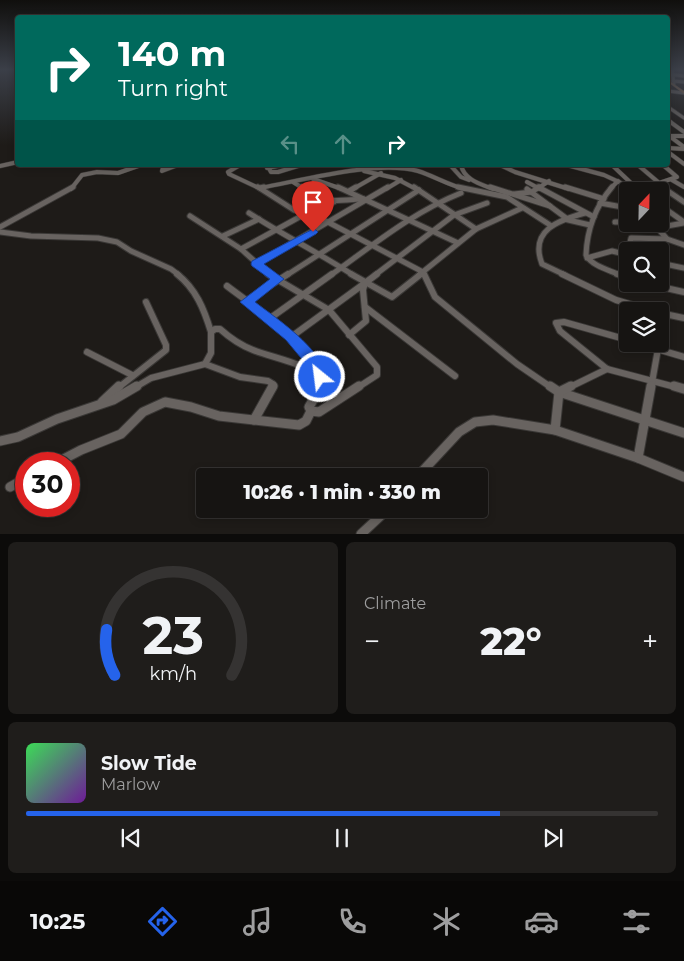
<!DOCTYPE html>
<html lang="en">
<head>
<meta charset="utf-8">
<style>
	body { margin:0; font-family:Montserrat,sans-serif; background:#1f1d1b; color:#f1f3f6; height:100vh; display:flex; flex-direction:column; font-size:19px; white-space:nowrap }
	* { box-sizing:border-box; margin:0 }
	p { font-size:16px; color:#9e9e9f }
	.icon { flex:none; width:28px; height:28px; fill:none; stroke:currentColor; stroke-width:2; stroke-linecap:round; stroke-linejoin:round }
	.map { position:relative; height:534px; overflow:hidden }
	.panel { display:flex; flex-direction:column; gap:8px; padding:8px; background:#0c0b0a; flex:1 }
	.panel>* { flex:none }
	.hud { position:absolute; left:15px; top:15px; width:655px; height:152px; border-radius:5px; box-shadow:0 2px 8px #0003,0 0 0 1px #353332; background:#00695c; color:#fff; overflow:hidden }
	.needle { width:32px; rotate:22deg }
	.buttons { position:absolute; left:619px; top:182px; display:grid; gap:10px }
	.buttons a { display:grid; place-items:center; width:50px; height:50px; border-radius:5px; background:#161412; box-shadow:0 2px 8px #0003,0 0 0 1px #353332; font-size:25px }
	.speed { position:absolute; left:15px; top:452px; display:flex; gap:10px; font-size:25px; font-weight:700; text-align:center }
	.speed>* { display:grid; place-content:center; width:65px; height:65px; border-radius:50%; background:#161412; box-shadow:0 2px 8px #0003,0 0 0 1px #353332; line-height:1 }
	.speed .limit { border:8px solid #d22; background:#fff; color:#111 }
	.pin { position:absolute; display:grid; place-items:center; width:42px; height:42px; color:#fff; margin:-51px -21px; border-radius:50% 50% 50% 0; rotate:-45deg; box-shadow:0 0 5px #0007 }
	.pin .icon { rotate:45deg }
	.me { position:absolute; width:55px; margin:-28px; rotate:331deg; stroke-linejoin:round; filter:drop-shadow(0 0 4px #0008) }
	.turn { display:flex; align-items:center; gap:18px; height:105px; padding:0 20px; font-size:22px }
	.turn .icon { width:65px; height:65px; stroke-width:2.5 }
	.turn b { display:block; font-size:35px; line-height:42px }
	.lanes { display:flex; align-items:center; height:48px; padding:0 20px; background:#0003; justify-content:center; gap:25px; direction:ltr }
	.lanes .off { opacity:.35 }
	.big { font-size:38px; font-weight:800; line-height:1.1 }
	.panel .widget { flex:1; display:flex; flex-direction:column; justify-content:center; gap:8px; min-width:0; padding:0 18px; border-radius:8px; background:#1f1d1b }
	.panel .dial { align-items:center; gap:0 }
	.dial svg { height:130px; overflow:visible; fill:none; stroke:#353332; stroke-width:7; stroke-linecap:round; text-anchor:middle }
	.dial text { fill:#f1f3f6; stroke:none }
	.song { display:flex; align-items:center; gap:15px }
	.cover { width:60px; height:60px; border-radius:8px; background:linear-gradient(135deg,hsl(130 70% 55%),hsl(280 70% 35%)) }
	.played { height:5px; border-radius:2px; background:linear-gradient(90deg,#2563eb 75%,#353332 75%) }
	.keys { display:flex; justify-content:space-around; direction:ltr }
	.heat { display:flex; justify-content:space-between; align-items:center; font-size:28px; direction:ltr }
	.panel .tiles { flex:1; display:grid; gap:8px; grid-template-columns:1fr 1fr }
	.widget:last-child { grid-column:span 2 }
	.trip { position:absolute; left:196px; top:468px; width:292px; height:50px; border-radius:5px; background:#161412; box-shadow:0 2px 8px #0003,0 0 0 1px #353332; font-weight:800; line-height:50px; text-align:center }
	.tabs { display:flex; height:80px; justify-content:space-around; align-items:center; background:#090807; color:#9e9e9f }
	.tabs .icon { width:35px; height:35px }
	.tabs .active { color:#2563eb }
	.tabs b { font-size:22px; color:#f1f3f6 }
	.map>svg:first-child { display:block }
</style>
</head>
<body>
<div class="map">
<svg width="684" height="534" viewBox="0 0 684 534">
	<rect width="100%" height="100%" fill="#1e1b18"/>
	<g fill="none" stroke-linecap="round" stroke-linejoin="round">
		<g stroke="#3a3836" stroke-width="4.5">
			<g id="street-far4">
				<path d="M 672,70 L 674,84"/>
				<path d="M 668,74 L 684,76"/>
				<path d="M 673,81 L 684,82"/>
				<path d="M 668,91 L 684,93"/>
				<path d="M 668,107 L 684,118"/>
				<path d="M 668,120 L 671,122"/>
			</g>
		</g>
		<g stroke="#3a3836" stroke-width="5">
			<g id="street-far3">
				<path d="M 669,121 L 684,132"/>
				<path d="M 668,135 L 684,147"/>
				<path d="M 669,136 L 684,136"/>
				<path d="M 668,148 L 684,149"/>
				<path d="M 668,152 L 684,164"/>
				<path d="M 50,165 L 53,165"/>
				<path d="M 164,165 L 162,171 L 178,165"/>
				<path d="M 240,165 L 228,172 L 229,174 L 261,189"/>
				<path d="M 267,165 L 271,172 L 278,172 L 301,165"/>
				<path d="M 450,165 L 461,177 L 469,180"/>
				<path d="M 461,165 C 464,180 481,184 493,189"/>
				<path d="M 500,165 L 515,172 L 569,189"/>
				<path d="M 567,165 L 604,175 L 634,189"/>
				<path d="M 612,165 L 632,184"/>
				<path d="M 638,165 L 658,182"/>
				<path d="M 0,166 L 18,162"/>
				<path d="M 267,168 L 283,165"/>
				<path d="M 364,171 L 395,178 L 416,189"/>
				<path d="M 313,179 L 342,189"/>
				<path d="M 672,180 L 684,187"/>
				<path d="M 293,182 L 304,189"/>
				<path d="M 527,182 L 540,189"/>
				<path d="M 655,183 L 663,189"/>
				<path d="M 626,184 L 659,183 L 677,177 L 663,165"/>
				<path d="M 260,188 C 304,180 376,160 418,171 C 434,176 448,185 465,189"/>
				<path d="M 71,189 L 82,175 L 97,172 L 118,173 L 141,165"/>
				<path d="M 353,189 L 381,173"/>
				<path d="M 386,189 L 401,180"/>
				<path d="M 537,189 L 549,181"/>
				<path d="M 610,189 L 618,181"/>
			</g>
		</g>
		<g stroke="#3a3836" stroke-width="7">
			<g id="street-far2">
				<path d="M 258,187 L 294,210 L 322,219 L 423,272 L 424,275"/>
				<path d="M 302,187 C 332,206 332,200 364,199"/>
				<path d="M 338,187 L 458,243"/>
				<path d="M 414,187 L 476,229"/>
				<path d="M 458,187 L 507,197 L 550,225"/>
				<path d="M 490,187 L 550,206"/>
				<path d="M 538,187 L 594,217"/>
				<path d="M 565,187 L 604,199"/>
				<path d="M 612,187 C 595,207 587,229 586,255 C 592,266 609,270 620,275"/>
				<path d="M 632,187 L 639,191"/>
				<path d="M 662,187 L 684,202"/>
				<path d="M 260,188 L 264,187"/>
				<path d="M 527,189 L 566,218"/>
				<path d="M 349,191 L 356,187"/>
				<path d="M 514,194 L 532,192 L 539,187"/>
				<path d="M 600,203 L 628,208"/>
				<path d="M 660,205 L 684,222"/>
				<path d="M 301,210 L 321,207 L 334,202"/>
				<path d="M 249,213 C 283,235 319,253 353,275"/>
				<path d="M 190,216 L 241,249 L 270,275"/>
				<path d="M 564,219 L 590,225"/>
				<path d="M 615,222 L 628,222"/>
				<path d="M 654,224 L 667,239"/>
				<path d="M 655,224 L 667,226 L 684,223"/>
				<path d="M 0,227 L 73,187"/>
				<path d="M 0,232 L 31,236 L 98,238 L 117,242 L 131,251 L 171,269 L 179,275"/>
				<path d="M 223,236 L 259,219"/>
				<path d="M 241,249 L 305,214"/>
				<path d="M 628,251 L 631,238 L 667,239 L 684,245"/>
				<path d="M 587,258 L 612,251 L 628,255"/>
				<path d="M 660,263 L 684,268"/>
				<path d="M 256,264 L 388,187"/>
				<path d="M 287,275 L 419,190"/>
				<path d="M 331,275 C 373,245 413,212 461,193"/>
				<path d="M 375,275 L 454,215 L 487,203"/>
				<path d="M 419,275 L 476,229 L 522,208"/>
				<path d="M 565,275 L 542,264 C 529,230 559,220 585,213"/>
			</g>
		</g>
		<g stroke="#3a3836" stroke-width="8">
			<g id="street-far1">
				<path d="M 177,274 C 196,289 204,309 211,332"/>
				<path d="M 268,274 L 329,310 L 377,367 L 377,375 L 357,388"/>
				<path d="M 351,274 L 392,297 L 421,274"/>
				<path d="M 424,274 L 435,297 L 517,364 L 552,388"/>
				<path d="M 562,274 L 616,300 L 653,311"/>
				<path d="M 617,274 L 628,278"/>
				<path d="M 648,284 L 684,292"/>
				<path d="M 227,286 C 261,312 302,336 320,377"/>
				<path d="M 246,301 L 288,274"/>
				<path d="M 365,307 L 455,376"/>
				<path d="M 660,313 L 684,318"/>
				<path d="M 269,319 L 332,274"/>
				<path d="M 349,335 L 366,321 L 363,290 L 365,283 L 377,274"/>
				<path d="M 291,337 L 365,283"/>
				<path d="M 628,340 L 564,322 L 556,323 L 560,331 L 607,369 L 679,388"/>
				<path d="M 640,344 L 684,357"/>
				<path d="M 87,352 L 132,375"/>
				<path d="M 205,364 L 240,377 L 268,381 L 273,384 L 273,388"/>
				<path d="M 118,388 L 166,350 L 166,345 L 146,302"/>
				<path d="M 134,388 L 151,378 L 205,364 L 211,353 L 211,332 L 215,329 L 220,329 C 230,338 240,345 253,350 C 272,358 312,364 323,382 L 320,388"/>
				<path d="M 568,388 L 607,369"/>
				<path d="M 651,388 L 658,349"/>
			</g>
		</g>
		<g stroke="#3a3836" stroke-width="11">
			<g id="street">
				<path d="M 321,386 L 309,407 L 311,411 L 319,412 L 359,386"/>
				<path d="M 550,386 L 559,392 L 684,433"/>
				<path d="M 674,386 L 684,389"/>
				<path d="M 102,402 L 119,386"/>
				<path d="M 254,420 L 273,386"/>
				<path d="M 555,430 L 559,392 L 571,386"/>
				<path d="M 0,441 L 18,437 L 57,419 L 113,400 L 137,386"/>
				<path d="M 638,458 L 651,386"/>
				<path d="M 54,464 L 81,450 L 121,434 L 143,412 L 165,402 L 191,407 L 219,416 L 299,425 L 306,421 L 311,411"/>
				<path d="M 418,476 L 459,432 L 475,422 L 493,420 L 555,430 L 638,458 L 684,477"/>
				<path d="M 10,487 L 26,478"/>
				<path d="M 361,534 L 388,509"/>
			</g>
		</g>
		<g stroke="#3a3836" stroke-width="1">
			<path id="secondary" d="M 668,80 L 684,91 L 684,94 L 668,82 Z"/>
		</g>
		<use href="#street-far4" stroke="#686360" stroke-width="3"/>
		<use href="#street-far3" stroke="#686360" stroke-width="4"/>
		<use href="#street-far2" stroke="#686360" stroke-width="5"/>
		<use href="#street-far1" stroke="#686360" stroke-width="6"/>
		<use href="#street" stroke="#686360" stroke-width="9"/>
		<use href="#secondary" fill="#8c6d52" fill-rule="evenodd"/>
	</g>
	<linearGradient id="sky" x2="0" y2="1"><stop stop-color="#100f0d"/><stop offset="0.48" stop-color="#3b3f48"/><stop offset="1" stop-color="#3b3f48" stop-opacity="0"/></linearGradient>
	<rect width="684" height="145" fill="url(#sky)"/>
	<path fill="#2563eb" stroke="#184099" d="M 313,229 L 316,230 L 318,232 L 316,234 L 264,264 L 284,279 L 255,302 C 280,321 318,346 328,377 L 326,382 L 320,383 L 315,382 L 311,370 L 286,340 L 240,302 L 270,279 L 252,266 L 251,264 L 252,261 Z"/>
</svg>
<div class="buttons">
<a><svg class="needle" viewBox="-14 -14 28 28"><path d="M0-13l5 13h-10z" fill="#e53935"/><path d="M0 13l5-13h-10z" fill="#9e9e9f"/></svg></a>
<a><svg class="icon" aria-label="search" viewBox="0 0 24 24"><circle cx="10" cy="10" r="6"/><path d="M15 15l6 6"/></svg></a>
<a><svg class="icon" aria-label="layers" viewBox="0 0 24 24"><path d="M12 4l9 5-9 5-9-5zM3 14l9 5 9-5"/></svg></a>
</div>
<div class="speed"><div class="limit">30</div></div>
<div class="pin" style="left:313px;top:232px;background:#d93025"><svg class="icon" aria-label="arrive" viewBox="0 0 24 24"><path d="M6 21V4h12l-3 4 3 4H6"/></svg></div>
<svg class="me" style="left:320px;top:377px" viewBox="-20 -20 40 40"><circle r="17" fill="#2563eb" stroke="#fff" stroke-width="3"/><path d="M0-11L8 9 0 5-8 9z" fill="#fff"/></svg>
<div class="trip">10:26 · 1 min · 330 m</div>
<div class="hud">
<div class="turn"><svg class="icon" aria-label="right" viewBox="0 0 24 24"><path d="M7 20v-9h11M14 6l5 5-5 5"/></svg><div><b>140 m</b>Turn right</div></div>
<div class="lanes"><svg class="icon off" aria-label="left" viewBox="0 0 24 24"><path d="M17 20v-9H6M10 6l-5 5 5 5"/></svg><svg class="icon off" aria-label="ahead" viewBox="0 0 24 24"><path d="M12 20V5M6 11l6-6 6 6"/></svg><svg class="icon" aria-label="right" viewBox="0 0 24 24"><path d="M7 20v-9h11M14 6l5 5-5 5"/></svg></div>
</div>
</div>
<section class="panel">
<div class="tiles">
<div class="widget dial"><svg viewBox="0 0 100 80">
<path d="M14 69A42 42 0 1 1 86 69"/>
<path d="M14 69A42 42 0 0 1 9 41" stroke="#2563eb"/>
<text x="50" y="56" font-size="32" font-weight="700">23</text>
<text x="50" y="72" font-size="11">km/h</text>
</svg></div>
<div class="widget"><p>Climate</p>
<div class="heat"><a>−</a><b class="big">22°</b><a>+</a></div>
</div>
<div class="widget">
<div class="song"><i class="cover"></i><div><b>Slow Tide</b><p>Marlow</p></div></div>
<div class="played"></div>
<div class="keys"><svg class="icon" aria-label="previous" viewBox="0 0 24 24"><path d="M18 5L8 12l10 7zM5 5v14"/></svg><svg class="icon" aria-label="pause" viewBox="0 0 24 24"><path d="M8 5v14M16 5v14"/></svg><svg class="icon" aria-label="next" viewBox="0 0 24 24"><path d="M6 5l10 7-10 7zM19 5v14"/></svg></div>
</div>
</div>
</section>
<nav class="tabs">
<b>10:25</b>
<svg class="icon active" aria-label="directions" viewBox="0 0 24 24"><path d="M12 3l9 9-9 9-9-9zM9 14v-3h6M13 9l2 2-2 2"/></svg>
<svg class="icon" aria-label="music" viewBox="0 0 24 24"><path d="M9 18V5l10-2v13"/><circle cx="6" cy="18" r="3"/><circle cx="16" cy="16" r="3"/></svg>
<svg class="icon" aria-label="phone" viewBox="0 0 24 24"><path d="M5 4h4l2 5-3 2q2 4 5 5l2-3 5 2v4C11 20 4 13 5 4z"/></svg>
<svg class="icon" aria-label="climate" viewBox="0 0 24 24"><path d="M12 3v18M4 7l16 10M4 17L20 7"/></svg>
<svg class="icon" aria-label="car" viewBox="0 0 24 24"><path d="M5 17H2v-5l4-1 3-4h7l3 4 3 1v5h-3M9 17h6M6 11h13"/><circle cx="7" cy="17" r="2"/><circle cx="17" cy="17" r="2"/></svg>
<svg class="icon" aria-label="filters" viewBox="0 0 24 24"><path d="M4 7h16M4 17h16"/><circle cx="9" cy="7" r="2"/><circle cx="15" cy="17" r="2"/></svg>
</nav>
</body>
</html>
